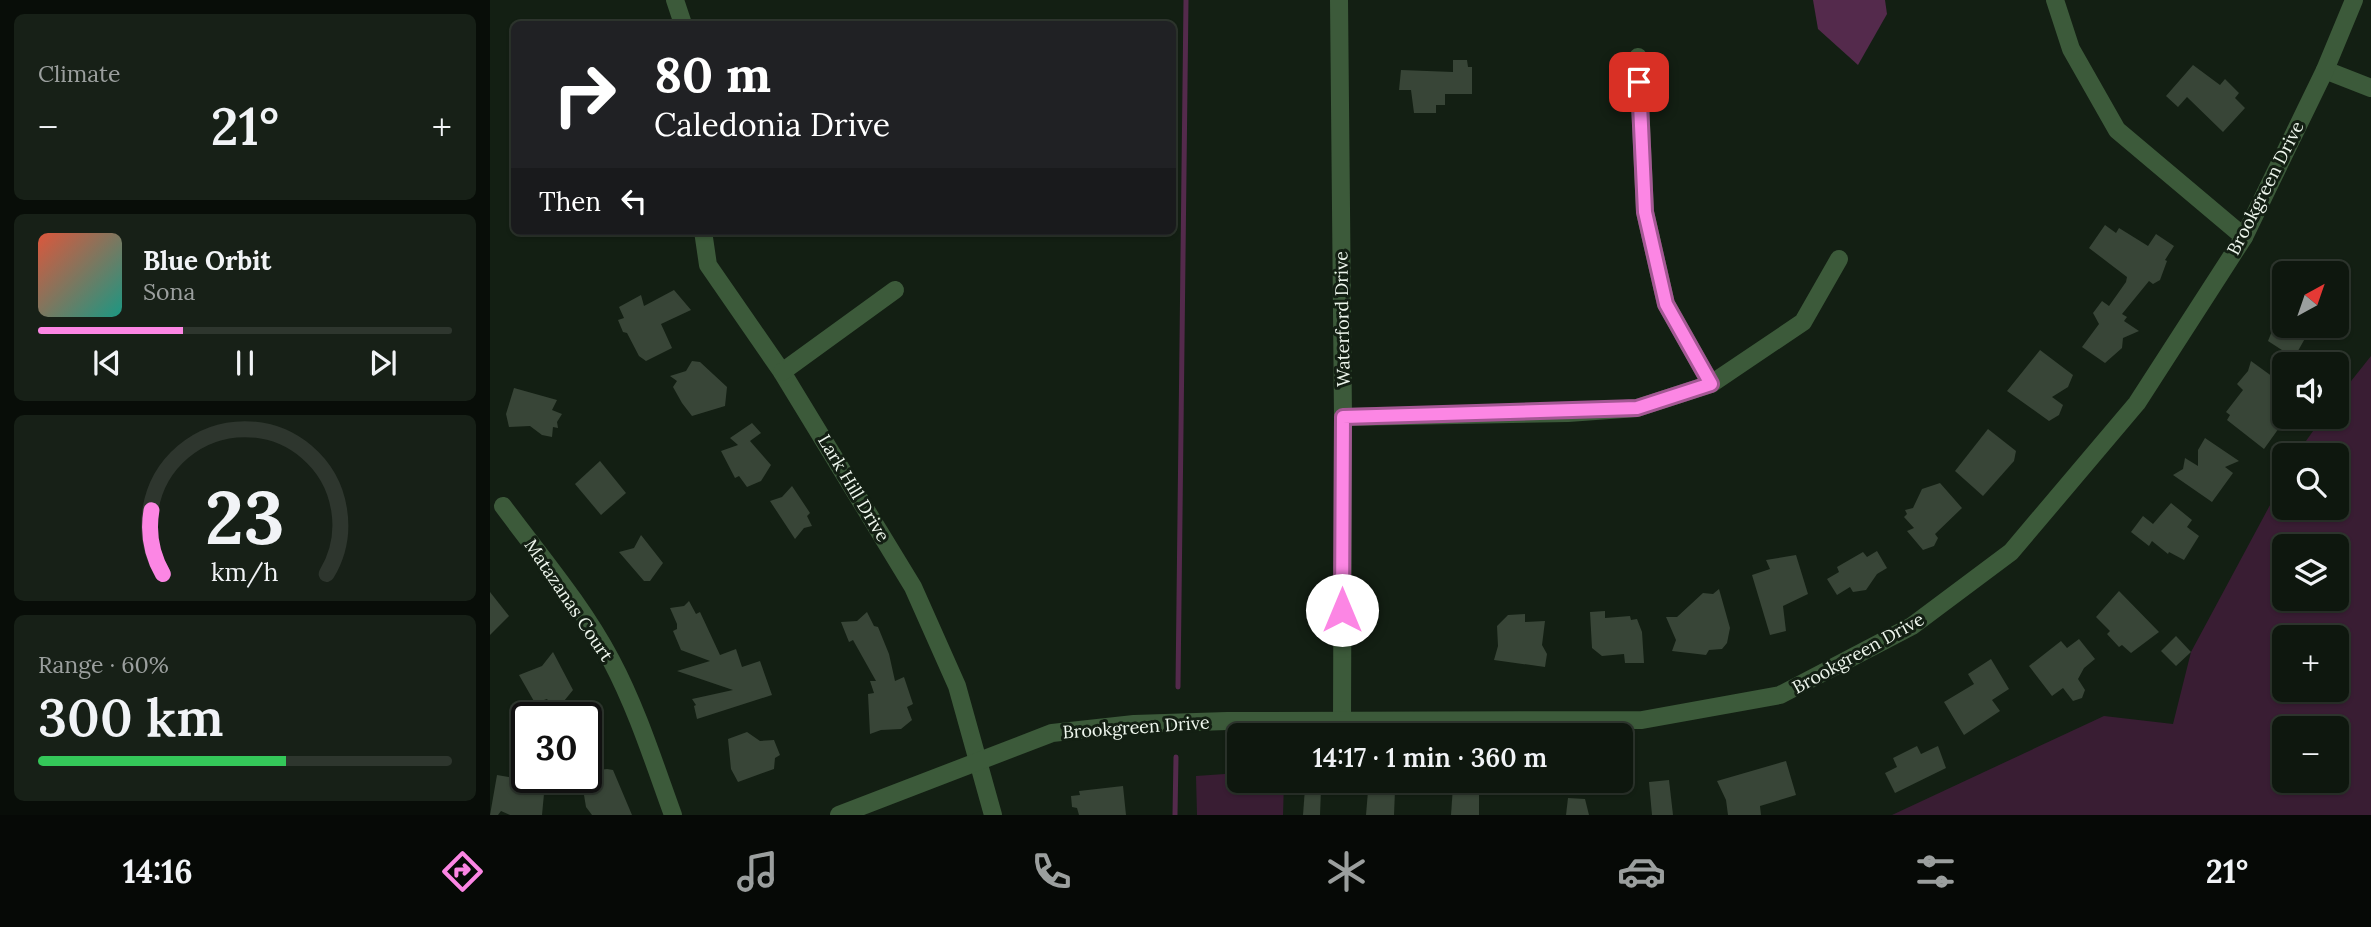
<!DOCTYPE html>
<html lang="en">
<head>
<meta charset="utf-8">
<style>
	body { margin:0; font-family:Lora,serif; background:#172017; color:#f1f3f6; height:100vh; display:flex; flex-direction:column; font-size:26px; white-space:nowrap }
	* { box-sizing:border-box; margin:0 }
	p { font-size:23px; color:#9b9f9e }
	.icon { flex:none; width:38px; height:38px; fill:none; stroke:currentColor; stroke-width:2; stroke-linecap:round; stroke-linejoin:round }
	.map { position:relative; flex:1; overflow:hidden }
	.details { display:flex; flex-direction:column; gap:14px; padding:14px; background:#080d08; width:490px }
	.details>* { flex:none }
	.top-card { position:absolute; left:21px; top:21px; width:665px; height:214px; border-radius:10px; box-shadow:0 2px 5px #0004,0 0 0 2px #2e362e; background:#202124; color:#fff; overflow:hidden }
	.needle { width:46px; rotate:40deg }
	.tools { position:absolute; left:1782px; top:261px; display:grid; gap:14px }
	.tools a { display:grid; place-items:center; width:77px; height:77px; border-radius:10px; background:#0e170e; box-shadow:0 2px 5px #0004,0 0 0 2px #2e362e; font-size:35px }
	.speed { position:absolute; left:21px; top:702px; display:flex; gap:14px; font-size:35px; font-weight:700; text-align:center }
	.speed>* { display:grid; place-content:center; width:91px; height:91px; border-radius:50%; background:#0e170e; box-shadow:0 2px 5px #0004,0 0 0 2px #2e362e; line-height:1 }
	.speed .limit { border:4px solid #111; border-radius:10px; background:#fff; color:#111 }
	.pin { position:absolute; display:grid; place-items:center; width:60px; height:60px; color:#fff; margin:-30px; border-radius:14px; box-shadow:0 4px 10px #0006 }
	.me { position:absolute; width:77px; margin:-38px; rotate:0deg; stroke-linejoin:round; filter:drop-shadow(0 0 5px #0008) }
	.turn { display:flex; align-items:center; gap:24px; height:147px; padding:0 28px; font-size:32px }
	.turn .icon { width:91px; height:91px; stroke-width:2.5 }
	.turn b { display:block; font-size:49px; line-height:60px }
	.then { display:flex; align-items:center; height:66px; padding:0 28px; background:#0003; gap:14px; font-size:26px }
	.big { font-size:52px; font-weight:600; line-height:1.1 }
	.details .card { flex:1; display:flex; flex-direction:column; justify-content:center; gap:10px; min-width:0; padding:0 24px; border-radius:10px; background:#172017 }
	.details .dial { align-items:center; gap:0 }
	.dial svg { height:182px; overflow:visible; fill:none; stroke:#2e362e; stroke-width:7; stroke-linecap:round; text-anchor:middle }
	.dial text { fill:#f1f3f6; stroke:none }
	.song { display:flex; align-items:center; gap:21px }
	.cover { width:84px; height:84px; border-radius:10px; background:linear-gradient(135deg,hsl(10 70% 55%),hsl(170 70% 35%)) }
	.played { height:7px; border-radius:4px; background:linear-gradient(90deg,#fc86e4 35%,#2e362e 35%) }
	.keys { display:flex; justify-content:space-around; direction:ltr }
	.heat { display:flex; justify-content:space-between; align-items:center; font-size:38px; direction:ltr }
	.charge { height:10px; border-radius:5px; background:linear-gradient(90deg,#34c759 60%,#2e362e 0) }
	.trip { position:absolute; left:737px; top:723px; width:406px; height:70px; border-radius:10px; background:#0e170e; box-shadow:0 2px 5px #0004,0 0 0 2px #2e362e; font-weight:600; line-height:70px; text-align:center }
	.dock { display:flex; height:112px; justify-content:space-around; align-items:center; background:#060906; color:#9b9f9e }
	.dock .icon { width:49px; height:49px }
	.dock .selected { color:#fc86e4 }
	.dock b { font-size:32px; color:#f1f3f6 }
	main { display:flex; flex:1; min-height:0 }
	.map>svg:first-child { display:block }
</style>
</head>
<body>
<main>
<section class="details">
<div class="card"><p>Climate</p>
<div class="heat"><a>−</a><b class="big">21°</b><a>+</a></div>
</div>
<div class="card">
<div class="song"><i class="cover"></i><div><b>Blue Orbit</b><p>Sona</p></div></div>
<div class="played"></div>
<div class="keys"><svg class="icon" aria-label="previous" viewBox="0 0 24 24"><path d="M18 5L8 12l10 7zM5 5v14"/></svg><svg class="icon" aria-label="pause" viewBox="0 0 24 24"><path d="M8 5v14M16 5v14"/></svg><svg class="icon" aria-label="next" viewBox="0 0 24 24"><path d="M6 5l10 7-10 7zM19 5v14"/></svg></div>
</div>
<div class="card dial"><svg viewBox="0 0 100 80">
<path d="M14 69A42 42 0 1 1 86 69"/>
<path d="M14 69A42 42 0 0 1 9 41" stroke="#fc86e4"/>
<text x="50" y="56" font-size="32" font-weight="700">23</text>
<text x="50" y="72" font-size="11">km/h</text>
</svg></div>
<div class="card"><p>Range · 60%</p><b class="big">300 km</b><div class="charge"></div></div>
</section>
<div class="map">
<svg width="1881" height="815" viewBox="0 0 1881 815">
	<rect width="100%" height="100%" fill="#131f13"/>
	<g fill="#391d33" fill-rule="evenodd">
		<path d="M 1881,356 L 1881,815 L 1402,815 L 1614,716 L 1683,724 L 1701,652 L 1794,479 L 1794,508 L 1846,508 L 1846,455 L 1806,455 L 1833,417 L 1846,416 L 1846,400 ZM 1794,546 L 1846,546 L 1846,598 L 1794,598 ZM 1794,637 L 1846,637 L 1846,690 L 1794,690 ZM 1794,728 L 1846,728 L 1846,780 L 1794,780 Z"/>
		<path d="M 749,773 L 749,780 L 794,781 L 793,815 L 707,815 L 706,776 Z"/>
	</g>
	<path fill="#542a4c" d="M 1323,0 L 1395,0 L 1397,14 L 1368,65 L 1328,29 Z"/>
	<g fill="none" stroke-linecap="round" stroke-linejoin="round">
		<g stroke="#542a4c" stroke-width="5">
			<path d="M 688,687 L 696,0"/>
			<path d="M 685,815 L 686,757"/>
		</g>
	</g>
	<g fill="#384537">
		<path d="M 963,60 L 977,60 L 978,67 L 982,67 L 982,94 L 955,94 L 955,105 L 946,105 L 946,113 L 924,113 L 921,90 L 909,90 L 911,70 L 963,72 Z"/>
		<path d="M 1703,65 L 1730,85 L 1735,79 L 1749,93 L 1745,98 L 1755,108 L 1733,132 L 1697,97 L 1688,107 L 1676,96 Z"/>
		<path d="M 1615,225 L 1626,233 L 1629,228 L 1658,246 L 1666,234 L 1684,246 L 1675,260 L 1677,261 L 1670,280 L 1663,284 L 1659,281 L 1632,314 L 1637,317 L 1634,321 L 1649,331 L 1633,338 L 1632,348 L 1615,363 L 1592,347 L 1609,324 L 1603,313 L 1612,301 L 1619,306 L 1636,282 L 1637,277 L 1599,248 Z"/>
		<path d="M 184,290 L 201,310 L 171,324 L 182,348 L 156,361 L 149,356 L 137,333 L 133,332 L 128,320 L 134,318 L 129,307 L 151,295 L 154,306 Z"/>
		<path d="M 1784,326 L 1822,326 L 1804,358 L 1778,341 Z"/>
		<path d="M 1550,350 L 1583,375 L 1578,387 L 1562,397 L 1573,405 L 1569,415 L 1559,421 L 1517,391 Z"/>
		<path d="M 202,361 L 210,362 L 237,387 L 235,406 L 202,416 L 192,403 L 183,387 L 187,381 L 180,376 L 196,371 Z"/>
		<path d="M 1761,361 L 1794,385 L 1794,421 L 1774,449 L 1737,420 L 1740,415 L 1736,412 L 1753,390 L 1747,384 L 1758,371 Z"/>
		<path d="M 24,388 L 67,400 L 62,410 L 72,414 L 67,422 L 68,428 L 63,427 L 62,437 L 52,435 L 40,426 L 19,427 L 16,414 Z"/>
		<path d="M 262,423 L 271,433 L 260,441 L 281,465 L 271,481 L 257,487 L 249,476 L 245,478 L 231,451 L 248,445 L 240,438 Z"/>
		<path d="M 1498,429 L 1526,451 L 1524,461 L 1493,496 L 1465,471 Z"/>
		<path d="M 1715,438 L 1749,461 L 1735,467 L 1743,473 L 1722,502 L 1683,475 L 1693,469 L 1695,458 L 1708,466 L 1708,450 Z"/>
		<path d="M 110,461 L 136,493 L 111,515 L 85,484 Z"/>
		<path d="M 1450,483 L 1472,508 L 1445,534 L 1448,538 L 1444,546 L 1433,550 L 1417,531 L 1424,528 L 1414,517 L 1417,514 L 1415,510 L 1423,508 L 1432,489 Z"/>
		<path d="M 302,486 L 320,513 L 317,516 L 322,526 L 314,528 L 305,539 L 280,501 L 292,497 Z"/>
		<path d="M 1681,503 L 1702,520 L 1697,527 L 1709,536 L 1694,560 L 1679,552 L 1678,554 L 1662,541 L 1659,546 L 1641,532 L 1653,516 L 1663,524 Z"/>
		<path d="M 151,535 L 173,563 L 160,581 L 154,581 L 129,552 L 144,548 Z"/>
		<path d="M 1387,551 L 1397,568 L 1387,574 L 1376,590 L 1363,592 L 1360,587 L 1347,595 L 1337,579 L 1349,572 L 1347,567 L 1373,552 L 1377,557 Z"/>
		<path d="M 1306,555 L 1318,594 L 1293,606 L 1296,631 L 1280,635 L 1262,575 L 1280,569 L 1276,560 Z"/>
		<path d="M 1229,589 L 1240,628 L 1237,643 L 1232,649 L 1219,650 L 1216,655 L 1182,651 L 1186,640 L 1176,617 L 1187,617 L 1213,593 L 1223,594 Z"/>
		<path d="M 1629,591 L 1669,632 L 1641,653 L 1632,645 L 1629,647 L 1617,634 L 1620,631 L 1606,617 Z"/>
		<path d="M 0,592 L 19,616 L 0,635 Z"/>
		<path d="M 199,601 L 206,614 L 210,612 L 230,655 L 246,649 L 252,667 L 270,661 L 282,695 L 207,719 L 204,706 L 206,705 L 202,699 L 243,690 L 187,671 L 220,661 L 191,650 L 183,631 L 187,629 L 187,624 L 180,608 L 194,606 Z"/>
		<path d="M 1115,611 L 1115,618 L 1140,616 L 1141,620 L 1147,619 L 1152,632 L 1154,663 L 1135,663 L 1134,654 L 1112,656 L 1102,648 L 1100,612 Z"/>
		<path d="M 377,612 L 384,626 L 388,627 L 399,654 L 405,681 L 414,677 L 423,704 L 417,707 L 422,720 L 411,729 L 391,730 L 380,734 L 378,694 L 384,693 L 380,681 L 386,681 L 363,640 L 359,642 L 351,622 L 367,621 Z"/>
		<path d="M 1035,614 L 1035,622 L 1055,621 L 1052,645 L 1057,654 L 1055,667 L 1004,660 L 1008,646 L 1007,626 L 1018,615 Z"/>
		<path d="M 1686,636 L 1701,652 L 1686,666 L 1671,651 Z"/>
		<path d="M 1589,639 L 1605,659 L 1594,668 L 1588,679 L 1595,690 L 1592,698 L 1583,701 L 1573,688 L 1562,696 L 1539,666 L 1571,641 L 1577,648 Z"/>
		<path d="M 63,652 L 83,690 L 74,701 L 60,703 L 57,699 L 45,703 L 29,675 L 52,666 Z"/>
		<path d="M 1501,659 L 1519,689 L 1502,700 L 1510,711 L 1474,735 L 1454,702 L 1484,684 L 1478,674 Z"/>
		<path d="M 257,732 L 270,741 L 284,740 L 290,755 L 285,758 L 284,769 L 248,782 L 241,769 L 238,739 Z"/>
		<path d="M 1427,746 L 1431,754 L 1448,746 L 1456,768 L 1405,793 L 1395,773 L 1407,767 L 1403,758 Z"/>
		<path d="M 1296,761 L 1306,795 L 1270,806 L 1271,815 L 1238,815 L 1236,800 L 1227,781 Z"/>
		<path d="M 117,769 L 123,770 L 142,815 L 102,815 L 96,807 L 93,789 L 100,785 L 97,780 L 101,778 L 100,771 Z"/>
		<path d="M 7,775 L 55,783 L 52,815 L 20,815 L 11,811 L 8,815 L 0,815 Z"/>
		<path d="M 1179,780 L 1183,815 L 1162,815 L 1159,782 Z"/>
		<path d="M 989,785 L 989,815 L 961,815 L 963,786 Z"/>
		<path d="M 633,786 L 636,815 L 589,815 L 587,808 L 582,807 L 581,796 L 590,795 L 589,791 Z"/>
		<path d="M 815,788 L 831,789 L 830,815 L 813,815 Z"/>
		<path d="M 905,790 L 904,815 L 876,815 L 878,791 Z"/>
		<path d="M 1078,798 L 1095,799 L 1099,815 L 1076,815 Z"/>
	</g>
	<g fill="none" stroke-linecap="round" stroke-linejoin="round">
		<g stroke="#3c5a3a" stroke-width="18">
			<path d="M 185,0 L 193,24"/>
			<path d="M 849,0 L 853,417 L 852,721"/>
			<path d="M 1565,0 L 1581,49 L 1627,130 L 1754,237"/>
			<path d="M 1148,57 L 1155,212 L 1176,304 L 1221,384"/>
			<path d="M 1835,70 L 1881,88"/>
			<path d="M 213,231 L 218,265 L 292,372 L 423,587 L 467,686 L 503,815"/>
			<path d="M 292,372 L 405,290"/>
			<path d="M 853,417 L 1078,413 L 1147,408 L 1221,384 L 1313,322 L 1349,259"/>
			<path d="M 13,506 C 50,556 92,605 121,660 C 147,709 164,763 183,815"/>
			<path d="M 349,815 L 562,733 L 644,724 L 737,721 L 1152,720 L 1290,695 L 1422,626 L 1521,552 L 1647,403 L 1754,237 L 1835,70 L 1864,0"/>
		</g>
	</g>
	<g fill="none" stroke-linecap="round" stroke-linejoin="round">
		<g stroke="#a45794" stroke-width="18">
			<path id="route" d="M 852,610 L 853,417 L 1147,408 L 1221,384 L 1176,304 L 1155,212 L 1149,82"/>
		</g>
		<use href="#route" stroke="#fc86e4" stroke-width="12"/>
	</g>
	<g text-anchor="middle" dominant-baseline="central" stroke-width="6" stroke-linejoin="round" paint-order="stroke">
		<g font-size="18" fill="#eef6ed" stroke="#131f13">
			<text transform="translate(1775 188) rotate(-63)">Brookgreen Drive</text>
			<text transform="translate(852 319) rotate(-91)">Waterford Drive</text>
			<text transform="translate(364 488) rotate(59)">Lark Hill Drive</text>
			<text transform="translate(79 600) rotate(56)">Matazanas Court</text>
			<text transform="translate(1368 653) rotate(-29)">Brookgreen Drive</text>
			<text transform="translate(646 727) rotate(-4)">Brookgreen Drive</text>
		</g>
	</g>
</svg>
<div class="tools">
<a><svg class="needle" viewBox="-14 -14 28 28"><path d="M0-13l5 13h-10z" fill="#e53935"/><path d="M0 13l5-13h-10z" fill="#9b9f9e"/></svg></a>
<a><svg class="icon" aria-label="sound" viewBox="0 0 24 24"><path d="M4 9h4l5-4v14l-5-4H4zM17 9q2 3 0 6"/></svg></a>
<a><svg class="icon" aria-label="search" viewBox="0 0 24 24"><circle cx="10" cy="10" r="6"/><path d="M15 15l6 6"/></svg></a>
<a><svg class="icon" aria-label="layers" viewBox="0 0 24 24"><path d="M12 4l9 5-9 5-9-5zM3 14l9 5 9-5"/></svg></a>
<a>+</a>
<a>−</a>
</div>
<div class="speed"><div class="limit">30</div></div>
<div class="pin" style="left:1149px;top:82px;background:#d93025"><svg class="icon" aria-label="arrive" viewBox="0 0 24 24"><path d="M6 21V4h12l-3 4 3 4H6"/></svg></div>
<svg class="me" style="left:852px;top:610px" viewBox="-20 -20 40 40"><circle r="19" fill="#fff"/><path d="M0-13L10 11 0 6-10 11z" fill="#fc86e4"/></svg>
<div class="trip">14:17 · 1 min · 360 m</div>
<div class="top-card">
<div class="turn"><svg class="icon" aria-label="right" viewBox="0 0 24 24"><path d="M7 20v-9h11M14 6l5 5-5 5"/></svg><div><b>80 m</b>Caledonia Drive</div></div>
<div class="then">Then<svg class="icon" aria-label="left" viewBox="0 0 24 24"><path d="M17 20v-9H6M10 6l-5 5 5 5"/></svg></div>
</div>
</div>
</main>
<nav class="dock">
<b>14:16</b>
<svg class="icon selected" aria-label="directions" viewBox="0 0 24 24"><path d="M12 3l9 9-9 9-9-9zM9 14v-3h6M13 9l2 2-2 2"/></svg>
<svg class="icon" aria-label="music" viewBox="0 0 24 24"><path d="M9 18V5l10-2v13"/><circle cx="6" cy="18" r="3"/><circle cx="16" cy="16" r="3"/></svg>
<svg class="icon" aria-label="phone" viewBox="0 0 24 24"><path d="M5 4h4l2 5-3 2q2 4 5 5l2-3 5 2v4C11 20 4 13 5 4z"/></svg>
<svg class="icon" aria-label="climate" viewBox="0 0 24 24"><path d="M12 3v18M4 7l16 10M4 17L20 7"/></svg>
<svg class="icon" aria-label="car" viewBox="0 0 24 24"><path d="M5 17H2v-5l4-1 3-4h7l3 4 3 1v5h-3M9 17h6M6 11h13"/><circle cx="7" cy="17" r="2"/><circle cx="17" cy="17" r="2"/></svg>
<svg class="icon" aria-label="filters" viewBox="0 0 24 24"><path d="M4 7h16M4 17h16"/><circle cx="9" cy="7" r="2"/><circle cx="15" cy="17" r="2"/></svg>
<b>21°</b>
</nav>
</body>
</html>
